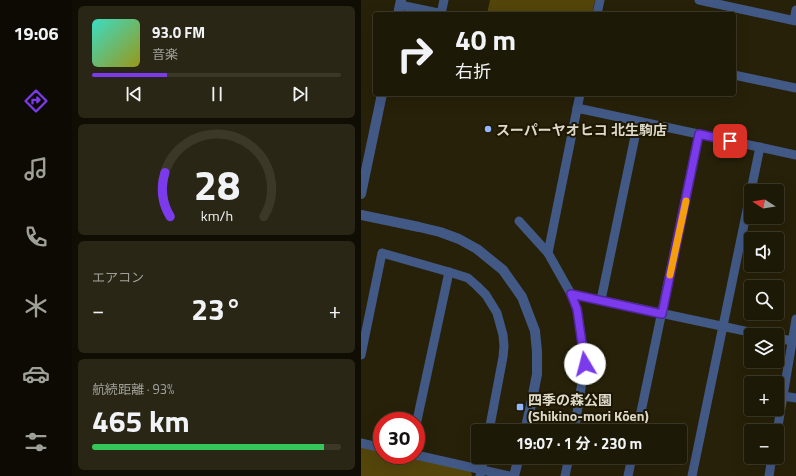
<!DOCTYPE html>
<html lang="ja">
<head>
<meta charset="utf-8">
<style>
	body { margin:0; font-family:"Titillium Web","Noto Sans JP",sans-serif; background:#2a2615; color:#f1f3f6; height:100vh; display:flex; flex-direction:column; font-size:15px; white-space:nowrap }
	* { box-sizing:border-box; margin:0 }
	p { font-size:13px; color:#a0a09b }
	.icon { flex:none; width:22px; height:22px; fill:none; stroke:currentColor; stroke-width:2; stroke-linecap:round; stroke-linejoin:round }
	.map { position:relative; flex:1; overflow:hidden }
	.sheet { display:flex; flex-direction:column; gap:6px; padding:6px; background:#100e04; width:289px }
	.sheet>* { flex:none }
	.banner { position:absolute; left:12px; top:12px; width:363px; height:84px; border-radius:4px; box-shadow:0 4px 16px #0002,0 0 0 1px #3b3828; background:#1d1907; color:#f1f3f6; overflow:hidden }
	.needle { width:26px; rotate:282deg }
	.buttons { position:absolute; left:383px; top:184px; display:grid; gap:8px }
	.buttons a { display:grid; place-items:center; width:40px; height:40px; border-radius:4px; background:#1d1907; box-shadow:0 4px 16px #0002,0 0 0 1px #3b3828; font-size:20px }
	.speed { position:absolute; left:12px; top:412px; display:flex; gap:8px; font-size:20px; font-weight:700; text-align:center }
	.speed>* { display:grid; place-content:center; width:52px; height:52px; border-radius:50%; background:#1d1907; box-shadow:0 4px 16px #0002,0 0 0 1px #3b3828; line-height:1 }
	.speed .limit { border:6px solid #d22; background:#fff; color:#111 }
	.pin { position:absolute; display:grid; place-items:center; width:34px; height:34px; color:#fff; margin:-17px; border-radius:8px; box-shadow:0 2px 6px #0006 }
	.me { position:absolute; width:44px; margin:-22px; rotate:352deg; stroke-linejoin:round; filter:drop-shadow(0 0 3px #0008) }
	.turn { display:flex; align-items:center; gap:14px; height:84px; padding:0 16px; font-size:18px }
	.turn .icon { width:52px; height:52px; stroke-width:2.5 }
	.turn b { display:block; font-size:28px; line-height:34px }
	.big { font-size:30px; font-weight:700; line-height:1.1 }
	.sheet .widget { flex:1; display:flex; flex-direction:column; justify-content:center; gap:6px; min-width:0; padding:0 14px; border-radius:6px; background:#2a2615 }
	.sheet .dial { align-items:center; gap:0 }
	.dial svg { height:104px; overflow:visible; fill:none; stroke:#3b3828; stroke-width:7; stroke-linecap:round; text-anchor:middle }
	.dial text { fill:#f1f3f6; stroke:none }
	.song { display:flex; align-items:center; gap:12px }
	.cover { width:48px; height:48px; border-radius:6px; background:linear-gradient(135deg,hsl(170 70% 55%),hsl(60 70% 35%)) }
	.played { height:4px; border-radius:2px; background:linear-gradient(90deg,#7c3aed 30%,#3b3828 30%) }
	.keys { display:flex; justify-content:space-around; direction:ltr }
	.heat { display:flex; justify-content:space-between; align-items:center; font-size:22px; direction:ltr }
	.charge { height:6px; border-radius:3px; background:linear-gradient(90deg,#34c759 93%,#3b3828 0) }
	.trip { position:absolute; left:110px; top:424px; width:216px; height:40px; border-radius:4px; background:#1d1907; box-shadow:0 4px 16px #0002,0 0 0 1px #3b3828; font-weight:700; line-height:40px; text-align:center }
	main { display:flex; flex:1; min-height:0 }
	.dock { display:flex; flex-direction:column; width:72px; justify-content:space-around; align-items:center; background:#0c0a03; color:#a0a09b }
	.dock .icon { width:28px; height:28px }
	.dock .selected { color:#7c3aed }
	.dock b { font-size:18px; color:#f1f3f6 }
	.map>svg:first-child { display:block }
</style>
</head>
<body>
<main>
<nav class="dock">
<b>19:06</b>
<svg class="icon selected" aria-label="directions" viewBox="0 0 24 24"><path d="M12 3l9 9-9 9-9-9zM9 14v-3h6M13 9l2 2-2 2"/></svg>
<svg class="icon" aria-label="music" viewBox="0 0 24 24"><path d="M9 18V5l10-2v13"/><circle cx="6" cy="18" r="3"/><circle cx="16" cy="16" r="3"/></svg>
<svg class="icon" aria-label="phone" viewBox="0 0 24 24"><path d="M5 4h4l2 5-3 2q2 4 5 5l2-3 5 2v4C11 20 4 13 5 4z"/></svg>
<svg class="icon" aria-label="climate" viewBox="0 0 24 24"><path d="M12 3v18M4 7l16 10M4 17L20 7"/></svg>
<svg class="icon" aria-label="car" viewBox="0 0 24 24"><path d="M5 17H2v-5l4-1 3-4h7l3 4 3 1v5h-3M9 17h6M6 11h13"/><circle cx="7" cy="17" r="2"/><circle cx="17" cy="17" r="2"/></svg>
<svg class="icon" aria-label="filters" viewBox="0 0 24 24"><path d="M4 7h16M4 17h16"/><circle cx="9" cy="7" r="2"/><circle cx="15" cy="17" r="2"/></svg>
</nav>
<section class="sheet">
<div class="widget">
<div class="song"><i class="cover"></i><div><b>93.0 FM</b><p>音楽</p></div></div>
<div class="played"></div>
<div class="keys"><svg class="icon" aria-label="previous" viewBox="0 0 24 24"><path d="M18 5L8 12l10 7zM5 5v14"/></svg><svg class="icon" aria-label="pause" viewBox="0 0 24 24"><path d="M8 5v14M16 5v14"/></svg><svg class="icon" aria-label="next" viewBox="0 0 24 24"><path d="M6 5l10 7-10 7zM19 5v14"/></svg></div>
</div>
<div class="widget dial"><svg viewBox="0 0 100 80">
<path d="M14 69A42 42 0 1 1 86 69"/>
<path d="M14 69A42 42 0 0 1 10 35" stroke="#7c3aed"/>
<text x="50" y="56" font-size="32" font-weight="700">28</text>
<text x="50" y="72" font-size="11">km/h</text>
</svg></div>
<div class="widget"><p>エアコン</p>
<div class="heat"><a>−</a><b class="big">23°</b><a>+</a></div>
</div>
<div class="widget"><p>航続距離 · 93%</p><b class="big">465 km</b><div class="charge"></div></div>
</section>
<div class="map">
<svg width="435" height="476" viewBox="0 0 435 476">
	<rect width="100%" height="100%" fill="#272109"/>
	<g fill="#54450b">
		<path d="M 129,0 L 234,0 L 231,14 L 126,14 Z"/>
		<path d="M 0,447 L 21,452 L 21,455 L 36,455 L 110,471 L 111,476 L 0,476 Z"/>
	</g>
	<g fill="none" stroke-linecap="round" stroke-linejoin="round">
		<g stroke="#425986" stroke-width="9">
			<path d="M 338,0 L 435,21"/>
			<path d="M 39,5 L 82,14"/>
			<path d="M 80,14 L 83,0"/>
			<path d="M 236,14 L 239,0"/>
			<path d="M 433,20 L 435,10"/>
			<path d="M 373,75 L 435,88"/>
			<path d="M 216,108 L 435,155"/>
			<path d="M 158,221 L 187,253"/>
			<path d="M 210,294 L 403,335"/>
			<path d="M 240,300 L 277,122"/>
			<path d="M 416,338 L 431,341"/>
			<path d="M 0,355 L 21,253 L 88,272 L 107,278 L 116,286 L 125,295 L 136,313 L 142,335 L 143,346 L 142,357 L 128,431"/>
			<path d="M 422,396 L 435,319"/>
			<path d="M 55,425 L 88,272"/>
			<path d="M 213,431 L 224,364 L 216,309 L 210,294 L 187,253 L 219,94"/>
			<path d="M 276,431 L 338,134"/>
			<path d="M 416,432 L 422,396 L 435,398"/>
			<path d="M 0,443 L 21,448"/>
			<path d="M 55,455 L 148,476"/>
			<path d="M 119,476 L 123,457"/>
			<path d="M 204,476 L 208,457"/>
			<path d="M 267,476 L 271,457"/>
			<path d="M 331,476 L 399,147"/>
			<path d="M 408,476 L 411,457"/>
		</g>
		<g stroke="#425986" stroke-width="10">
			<path d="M 37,14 L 40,0"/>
			<path d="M 0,194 L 21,94"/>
			<path d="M 0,215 L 58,227 L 79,232 L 98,239 L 116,249 L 142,270 L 161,297 L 174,331 L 176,352 L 176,374 L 170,405 L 164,431"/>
			<path d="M 153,476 L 158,457"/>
		</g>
	</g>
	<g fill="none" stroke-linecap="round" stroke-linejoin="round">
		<g stroke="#51269a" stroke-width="10">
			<path id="route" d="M 224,364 L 216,309 L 210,294 L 301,314 L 338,134 L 369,141"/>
		</g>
		<use href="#route" stroke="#7c3aed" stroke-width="7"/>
		<path stroke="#f59e0b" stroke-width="7" d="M 309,275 L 325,201"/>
	</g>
	<g fill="#93b7fd" stroke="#1e1702" stroke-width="1.5">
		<circle cx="127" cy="129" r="4"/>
		<rect x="155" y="403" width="8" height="8" rx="2"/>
	</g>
	<g text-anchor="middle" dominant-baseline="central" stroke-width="4" stroke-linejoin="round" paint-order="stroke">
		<g font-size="14" font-weight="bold" fill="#dddacc" stroke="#1e1702" text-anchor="start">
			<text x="135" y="129">スーパーヤオヒコ 北生駒店</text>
			<text x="167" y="399">四季の森公園<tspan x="167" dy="16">(Shikino-mori Kōen)</tspan></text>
		</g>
	</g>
</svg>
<div class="buttons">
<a><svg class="needle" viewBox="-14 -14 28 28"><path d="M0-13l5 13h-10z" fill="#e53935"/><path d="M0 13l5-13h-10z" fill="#a0a09b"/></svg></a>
<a><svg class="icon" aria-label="sound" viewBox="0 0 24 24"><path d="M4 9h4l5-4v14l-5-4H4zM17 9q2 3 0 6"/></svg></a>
<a><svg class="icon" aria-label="search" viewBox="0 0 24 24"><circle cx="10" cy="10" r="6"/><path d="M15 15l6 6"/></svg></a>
<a><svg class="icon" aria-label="layers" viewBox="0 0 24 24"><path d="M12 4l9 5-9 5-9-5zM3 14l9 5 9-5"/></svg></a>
<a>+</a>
<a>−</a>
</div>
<div class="speed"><div class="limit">30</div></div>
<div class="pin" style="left:369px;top:141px;background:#d93025"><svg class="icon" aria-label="arrive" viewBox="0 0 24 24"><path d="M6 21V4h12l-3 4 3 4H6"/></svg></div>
<svg class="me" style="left:224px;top:364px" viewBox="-20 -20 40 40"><circle r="19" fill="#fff"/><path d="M0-13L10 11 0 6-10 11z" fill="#7c3aed"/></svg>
<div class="trip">19:07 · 1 分 · 230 m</div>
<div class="banner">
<div class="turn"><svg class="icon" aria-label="right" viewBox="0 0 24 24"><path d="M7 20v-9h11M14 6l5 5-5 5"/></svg><div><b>40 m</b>右折</div></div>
</div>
</div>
</main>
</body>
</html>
